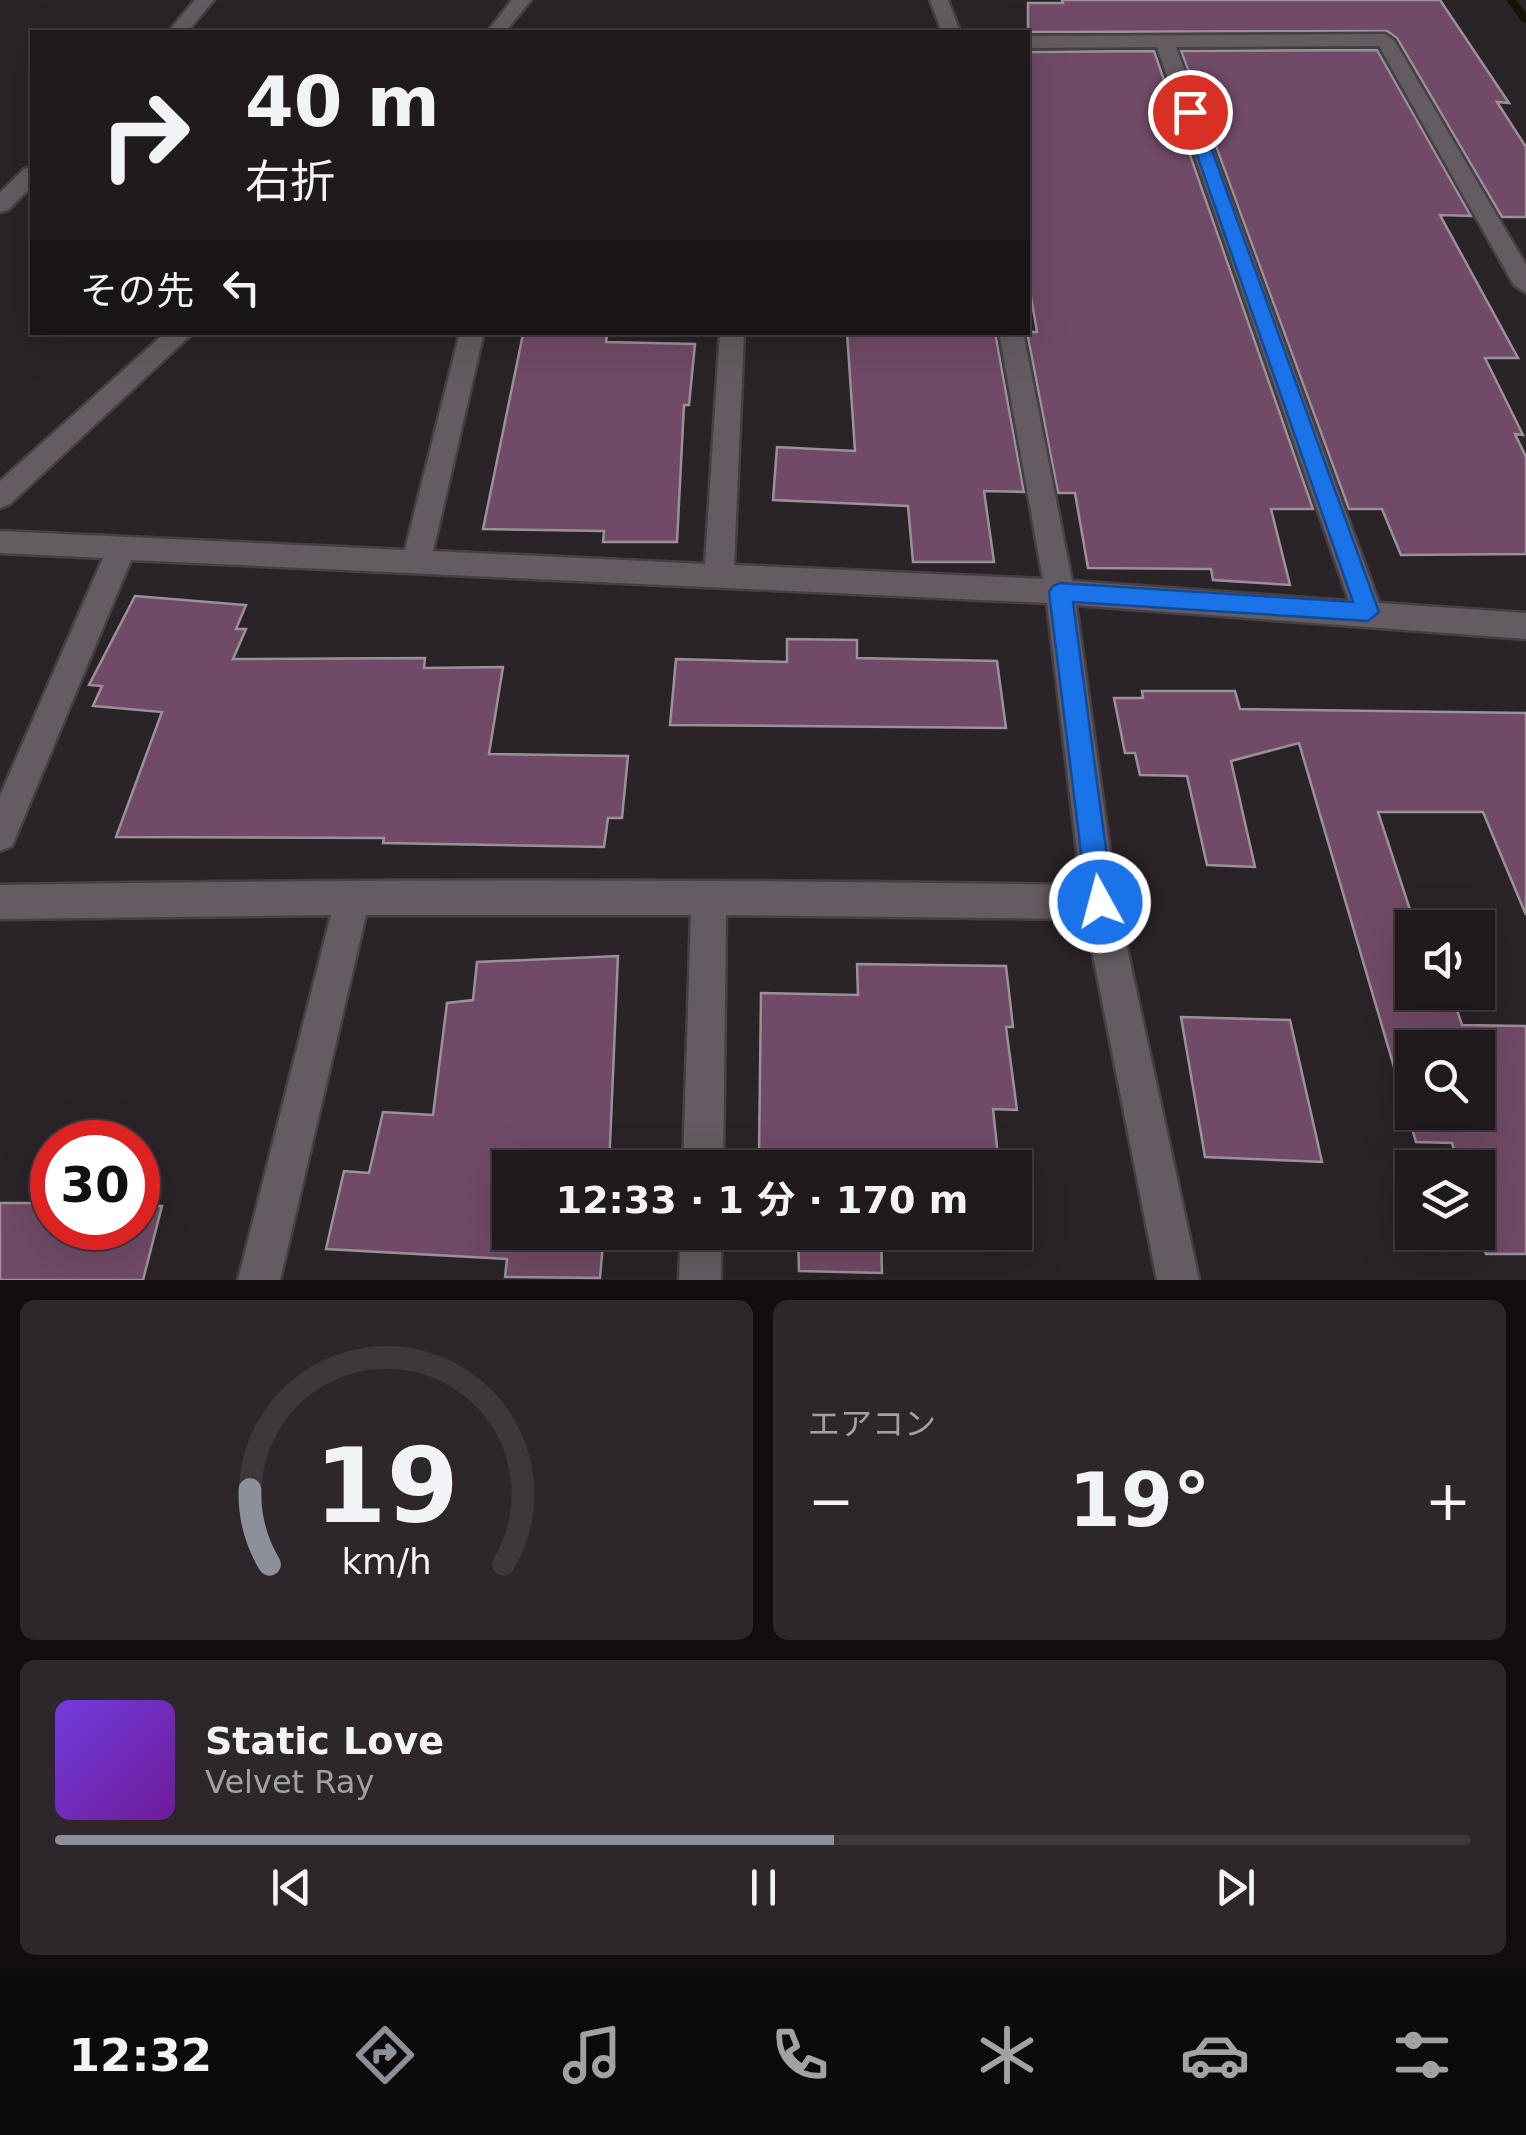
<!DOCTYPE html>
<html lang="ja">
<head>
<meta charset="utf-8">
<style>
	body { margin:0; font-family:"DejaVu Sans","Noto Sans JP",sans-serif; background:#2d272b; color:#f1f3f6; height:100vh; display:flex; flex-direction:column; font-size:38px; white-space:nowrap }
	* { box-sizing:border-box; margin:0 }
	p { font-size:32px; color:#a2a1a4 }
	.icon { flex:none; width:55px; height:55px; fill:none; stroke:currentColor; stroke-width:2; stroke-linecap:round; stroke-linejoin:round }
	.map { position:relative; height:1280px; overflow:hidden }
	.sheet { display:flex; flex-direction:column; gap:20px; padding:20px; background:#120e10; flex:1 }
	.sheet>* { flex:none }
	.banner { position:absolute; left:30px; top:30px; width:1000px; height:305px; border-radius:0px; box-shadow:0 10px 40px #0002,0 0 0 2px #3d383c; background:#201a1e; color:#f1f3f6; overflow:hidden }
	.tools { position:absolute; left:1395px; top:910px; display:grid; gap:20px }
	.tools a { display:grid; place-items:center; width:100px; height:100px; border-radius:0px; background:#201a1e; box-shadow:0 10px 40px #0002,0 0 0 2px #3d383c; font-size:50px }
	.speed { position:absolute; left:30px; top:1120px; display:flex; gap:20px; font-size:50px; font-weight:700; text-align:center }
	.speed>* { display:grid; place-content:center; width:130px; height:130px; border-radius:50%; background:#201a1e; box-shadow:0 10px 40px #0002,0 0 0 2px #3d383c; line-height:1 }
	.speed .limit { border:15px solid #d22; background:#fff; color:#111 }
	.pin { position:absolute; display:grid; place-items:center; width:85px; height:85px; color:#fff; margin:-42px; border:5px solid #fff; border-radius:50%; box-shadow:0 2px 10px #0007 }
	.me { position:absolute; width:110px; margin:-55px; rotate:353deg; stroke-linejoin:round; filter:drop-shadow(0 0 8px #0008) }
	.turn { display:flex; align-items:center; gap:35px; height:210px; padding:0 50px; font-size:45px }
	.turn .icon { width:130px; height:130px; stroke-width:2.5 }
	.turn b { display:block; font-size:70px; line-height:85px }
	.then { display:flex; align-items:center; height:95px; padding:0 50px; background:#0003; gap:20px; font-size:38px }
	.big { font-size:75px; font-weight:700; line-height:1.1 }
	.sheet .tile { flex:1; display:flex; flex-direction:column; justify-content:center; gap:15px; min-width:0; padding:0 35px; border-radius:15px; background:#2d272b }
	.sheet .dial { align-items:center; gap:0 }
	.dial svg { height:260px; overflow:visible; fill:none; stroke:#3d383c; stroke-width:7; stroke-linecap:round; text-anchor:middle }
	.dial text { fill:#f1f3f6; stroke:none }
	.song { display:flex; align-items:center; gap:30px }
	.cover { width:120px; height:120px; border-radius:15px; background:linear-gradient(135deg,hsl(260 70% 55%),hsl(280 70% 35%)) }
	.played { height:10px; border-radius:5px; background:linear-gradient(90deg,#8c9099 55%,#3d383c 55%) }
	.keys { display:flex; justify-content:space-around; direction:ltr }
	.heat { display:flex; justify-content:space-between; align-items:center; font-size:55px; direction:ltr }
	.sheet .tiles { flex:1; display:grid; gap:20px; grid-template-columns:1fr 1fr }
	.tile:last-child { grid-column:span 2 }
	.trip { position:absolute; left:492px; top:1150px; width:540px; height:100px; border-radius:0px; background:#201a1e; box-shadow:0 10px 40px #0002,0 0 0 2px #3d383c; font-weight:700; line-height:100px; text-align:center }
	.tab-bar { display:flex; height:160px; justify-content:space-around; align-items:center; background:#0d0a0c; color:#a2a1a4 }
	.tab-bar .icon { width:70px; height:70px }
	.tab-bar .active { color:#8c9099 }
	.tab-bar b { font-size:45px; color:#f1f3f6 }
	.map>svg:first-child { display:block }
</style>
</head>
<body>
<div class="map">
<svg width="1526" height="1280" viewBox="0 0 1526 1280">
	<rect width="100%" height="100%" fill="#2a2328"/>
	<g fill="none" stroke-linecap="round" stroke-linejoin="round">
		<path fill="#121600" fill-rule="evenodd" d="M 1506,0 L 1516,0 L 1526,13 L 1526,23 L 1522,22 Z"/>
	</g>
	<g fill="#704a66" stroke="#9b9198" stroke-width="2.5" fill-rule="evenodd">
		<path d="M 1062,0 L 1440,0 L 1509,103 L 1497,102 L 1526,147 L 1526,217 L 1502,217 L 1397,38 L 1387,31 L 1028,32 L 1028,3 L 1063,3 Z"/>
		<path d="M 1377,50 L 1471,216 L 1440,215 L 1518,358 L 1485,358 L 1523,435 L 1515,434 L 1526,457 L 1526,554 L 1401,555 L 1382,509 L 1349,509 L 1181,51 Z"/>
		<path d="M 1154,51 L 1313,509 L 1271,509 L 1290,585 L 1213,580 L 1211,569 L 1088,568 L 1075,493 L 1058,493 L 1027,332 L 1037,332 L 1028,279 L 1028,52 Z"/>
		<path d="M 847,332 L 995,332 L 1024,492 L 984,491 L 994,562 L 913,562 L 908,506 L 773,500 L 777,447 L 855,451 Z"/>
		<path d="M 523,334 L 607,336 L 606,342 L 695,344 L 689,405 L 684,405 L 677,542 L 603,542 L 604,531 L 483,529 Z"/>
		<path d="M 135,596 L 246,605 L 236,629 L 246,629 L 233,659 L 425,658 L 424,668 L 503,667 L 489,754 L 628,756 L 622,818 L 608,818 L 604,847 L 383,843 L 384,838 L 116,837 L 162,712 L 93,706 L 102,686 L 89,685 Z"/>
		<path d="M 787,639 L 857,640 L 857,658 L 997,661 L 1006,728 L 670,725 L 676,659 L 787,662 Z"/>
		<path d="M 1142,691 L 1235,691 L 1240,709 L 1526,713 L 1526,915 L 1483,812 L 1378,812 L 1416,928 L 1412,928 L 1412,992 L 1451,992 L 1462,1025 L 1526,1026 L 1526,1254 L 1486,1254 L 1478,1227 L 1478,1168 L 1459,1168 L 1452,1143 L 1416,1142 L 1299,743 L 1231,761 L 1255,867 L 1207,865 L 1187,776 L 1140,775 L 1135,753 L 1125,753 L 1114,698 L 1143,698 ZM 1412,1048 L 1478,1048 L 1478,1112 L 1412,1112 Z"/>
		<path d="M 618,956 L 609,1168 L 510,1168 L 510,1232 L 604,1232 L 600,1278 L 505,1277 L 507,1259 L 326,1249 L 344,1171 L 369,1173 L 383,1112 L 433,1115 L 447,1003 L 473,1000 L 477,962 Z"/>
		<path d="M 857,964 L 1006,966 L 1013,1027 L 1006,1027 L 1017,1110 L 993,1109 L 998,1156 L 877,1155 L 878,1168 L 779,1168 L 779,1154 L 759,1154 L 761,993 L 858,995 Z"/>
		<path d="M 1181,1017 L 1290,1020 L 1322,1162 L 1205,1157 Z"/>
		<path d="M 0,1203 L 52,1203 L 52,1228 L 138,1228 L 138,1206 L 162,1206 L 143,1280 L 0,1280 Z"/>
		<path d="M 779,1232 L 881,1232 L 882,1273 L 799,1271 L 798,1236 L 779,1236 Z"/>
	</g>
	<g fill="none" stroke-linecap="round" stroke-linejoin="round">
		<g stroke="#464044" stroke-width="5">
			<g id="minor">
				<path d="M 195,0 L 214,0 L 187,32 L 168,32 Z"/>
				<path d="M 512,0 L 531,0 L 505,32 L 487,32 Z"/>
				<path d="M 930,0 L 948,0 L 960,32 L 942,32 Z"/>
				<path d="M 1385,34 L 1394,40 L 1526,265 L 1526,293 L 1514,285 L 1379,46 L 1176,47 L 1379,603 L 1526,613 L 1526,639 L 1076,605 L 1117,902 L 1199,1280 L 1157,1280 L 1086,919 L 726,915 L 723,1168 L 683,1168 L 691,915 L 366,915 L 280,1280 L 238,1280 L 331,915 L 0,919 L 0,885 C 361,879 719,879 1081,885 L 1047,603 L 131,560 L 12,846 L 0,851 L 0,796 L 103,558 L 0,553 L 0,531 L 405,550 L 460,332 L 484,332 L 433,551 L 705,564 L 720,332 L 744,332 L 734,565 L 1043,579 L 999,332 L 1023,332 L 1072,581 L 1349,601 L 1157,47 L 1028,48 L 1028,36 Z"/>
				<path d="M 32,167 L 32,186 L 8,210 L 0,212 L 0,193 L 24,169 Z"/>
				<path d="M 166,332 L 194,332 L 10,504 L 0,508 L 0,481 Z"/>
				<path d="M 681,1232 L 721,1232 L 721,1280 L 679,1280 Z"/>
			</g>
		</g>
		<use href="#minor" fill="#645c62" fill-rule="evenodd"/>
	</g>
	<path fill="#1a73e8" stroke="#114b97" stroke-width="2.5" d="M 1190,108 L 1198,112 L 1379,612 L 1368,621 L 1073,602 L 1113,902 L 1109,911 L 1100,915 L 1091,911 L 1087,902 L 1049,592 L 1053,586 L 1060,583 L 1353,602 L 1182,112 Z"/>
</svg>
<div class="tools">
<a><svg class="icon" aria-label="sound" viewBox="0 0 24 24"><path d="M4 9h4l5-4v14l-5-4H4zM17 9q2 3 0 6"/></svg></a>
<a><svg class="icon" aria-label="search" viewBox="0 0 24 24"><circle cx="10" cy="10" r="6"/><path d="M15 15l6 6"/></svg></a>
<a><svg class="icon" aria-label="layers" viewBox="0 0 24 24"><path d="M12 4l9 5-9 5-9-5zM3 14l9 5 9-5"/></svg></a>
</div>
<div class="speed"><div class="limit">30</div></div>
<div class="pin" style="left:1190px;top:112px;background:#d93025"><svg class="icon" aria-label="arrive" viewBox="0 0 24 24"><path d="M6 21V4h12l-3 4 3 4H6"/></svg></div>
<svg class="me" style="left:1100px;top:902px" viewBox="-20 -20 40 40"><circle r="17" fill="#1a73e8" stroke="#fff" stroke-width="3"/><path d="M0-11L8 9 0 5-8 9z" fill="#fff"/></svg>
<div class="trip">12:33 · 1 分 · 170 m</div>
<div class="banner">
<div class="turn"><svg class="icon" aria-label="right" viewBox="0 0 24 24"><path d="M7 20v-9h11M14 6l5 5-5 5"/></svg><div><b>40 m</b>右折</div></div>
<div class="then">その先<svg class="icon" aria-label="left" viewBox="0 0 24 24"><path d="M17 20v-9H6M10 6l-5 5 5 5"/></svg></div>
</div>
</div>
<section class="sheet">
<div class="tiles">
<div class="tile dial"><svg viewBox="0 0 100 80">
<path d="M14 69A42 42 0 1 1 86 69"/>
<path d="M14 69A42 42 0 0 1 8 46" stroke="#8c9099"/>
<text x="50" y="56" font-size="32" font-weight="700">19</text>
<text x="50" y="72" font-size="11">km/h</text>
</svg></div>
<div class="tile"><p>エアコン</p>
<div class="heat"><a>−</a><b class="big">19°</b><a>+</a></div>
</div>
<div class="tile">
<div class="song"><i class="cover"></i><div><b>Static Love</b><p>Velvet Ray</p></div></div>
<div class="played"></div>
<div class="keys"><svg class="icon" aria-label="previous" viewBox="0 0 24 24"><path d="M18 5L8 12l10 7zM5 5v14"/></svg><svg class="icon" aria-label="pause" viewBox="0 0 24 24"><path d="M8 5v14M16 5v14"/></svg><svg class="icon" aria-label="next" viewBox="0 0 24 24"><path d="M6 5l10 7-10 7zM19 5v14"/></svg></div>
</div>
</div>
</section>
<nav class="tab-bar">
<b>12:32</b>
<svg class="icon active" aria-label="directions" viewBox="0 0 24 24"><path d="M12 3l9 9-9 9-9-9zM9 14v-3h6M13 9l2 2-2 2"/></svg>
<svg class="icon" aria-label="music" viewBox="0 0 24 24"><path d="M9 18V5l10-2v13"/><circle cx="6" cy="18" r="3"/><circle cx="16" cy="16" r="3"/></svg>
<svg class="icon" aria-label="phone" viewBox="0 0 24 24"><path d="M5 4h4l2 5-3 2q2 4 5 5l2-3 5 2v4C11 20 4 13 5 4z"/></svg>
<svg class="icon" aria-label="climate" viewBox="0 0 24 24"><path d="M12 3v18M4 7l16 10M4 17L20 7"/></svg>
<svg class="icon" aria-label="car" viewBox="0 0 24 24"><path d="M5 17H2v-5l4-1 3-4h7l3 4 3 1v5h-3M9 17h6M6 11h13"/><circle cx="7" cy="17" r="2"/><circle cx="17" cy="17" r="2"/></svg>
<svg class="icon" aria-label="filters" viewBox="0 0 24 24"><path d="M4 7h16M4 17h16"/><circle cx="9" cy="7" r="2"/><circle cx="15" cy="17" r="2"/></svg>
</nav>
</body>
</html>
